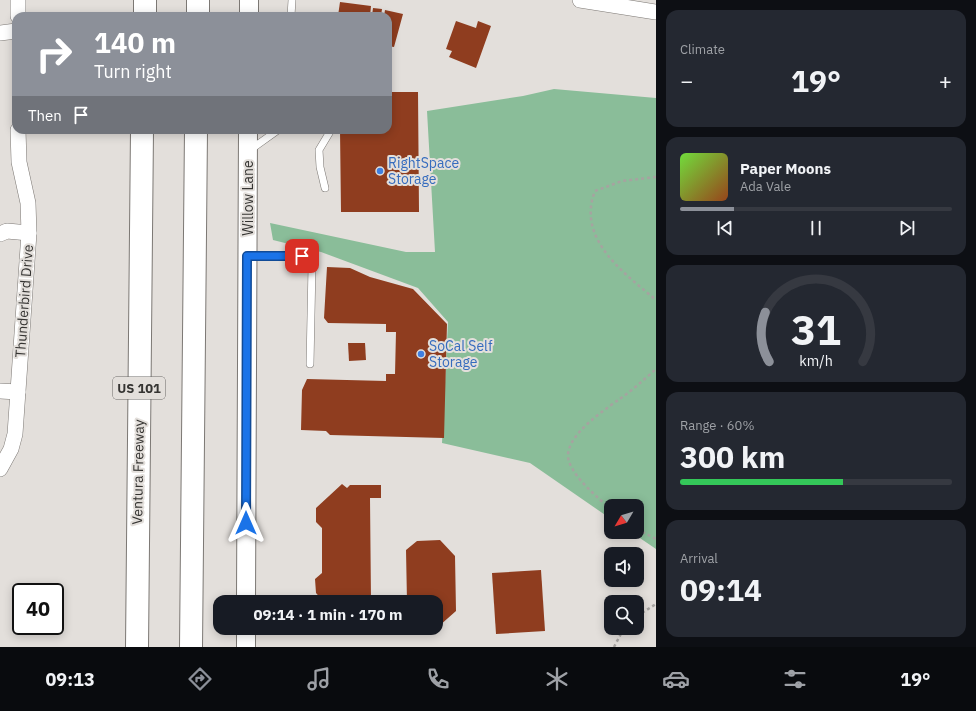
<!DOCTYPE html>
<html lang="en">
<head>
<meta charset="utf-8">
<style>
	body { margin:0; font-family:"IBM Plex Sans",sans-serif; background:#242831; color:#f1f3f6; height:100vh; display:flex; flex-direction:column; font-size:15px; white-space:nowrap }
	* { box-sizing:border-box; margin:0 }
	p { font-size:13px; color:#9ea1a6 }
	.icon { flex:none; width:22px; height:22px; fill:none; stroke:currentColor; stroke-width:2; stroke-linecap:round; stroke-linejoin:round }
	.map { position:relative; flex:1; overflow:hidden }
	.panel { display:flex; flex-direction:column; gap:10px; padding:10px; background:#0d0f14; width:320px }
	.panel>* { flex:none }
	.top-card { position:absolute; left:12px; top:12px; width:380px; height:122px; border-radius:12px; box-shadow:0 2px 10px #0003; background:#8c9099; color:#fff; overflow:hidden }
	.needle { width:26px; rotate:232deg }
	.tools { position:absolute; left:604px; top:499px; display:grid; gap:8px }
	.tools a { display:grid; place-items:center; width:40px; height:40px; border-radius:8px; background:#171b24; box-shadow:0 2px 10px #0003; font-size:20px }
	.speed { position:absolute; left:12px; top:583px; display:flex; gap:8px; font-size:20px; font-weight:700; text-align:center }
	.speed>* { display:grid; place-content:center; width:52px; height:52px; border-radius:50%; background:#171b24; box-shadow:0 2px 10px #0003; line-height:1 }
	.speed .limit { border:2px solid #111; border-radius:6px; background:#fff; color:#111 }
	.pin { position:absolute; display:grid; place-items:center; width:34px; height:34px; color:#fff; margin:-17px; border-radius:8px; box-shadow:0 2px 6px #0006 }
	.me { position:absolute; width:44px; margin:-22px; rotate:0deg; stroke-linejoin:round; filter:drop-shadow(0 0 3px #0008) }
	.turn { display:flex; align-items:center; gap:14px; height:84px; padding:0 16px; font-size:18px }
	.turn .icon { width:52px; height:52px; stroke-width:2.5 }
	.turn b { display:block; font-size:28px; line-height:34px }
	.then { display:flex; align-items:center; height:38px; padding:0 16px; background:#0003; gap:8px; font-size:15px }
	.big { font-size:30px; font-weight:800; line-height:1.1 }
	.panel .tile { flex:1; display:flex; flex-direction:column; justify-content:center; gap:6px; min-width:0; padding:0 14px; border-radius:12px; background:#242831 }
	.panel .dial { align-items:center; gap:0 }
	.dial svg { height:104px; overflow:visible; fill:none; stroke:#363941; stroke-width:7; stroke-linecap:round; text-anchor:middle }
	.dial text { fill:#f1f3f6; stroke:none }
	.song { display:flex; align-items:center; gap:12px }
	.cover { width:48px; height:48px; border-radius:6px; background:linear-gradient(135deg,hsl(100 70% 55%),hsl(20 70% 35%)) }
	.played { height:4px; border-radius:2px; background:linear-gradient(90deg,#8c9099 20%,#363941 20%) }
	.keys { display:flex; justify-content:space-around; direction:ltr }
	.heat { display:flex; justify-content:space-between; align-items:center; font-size:22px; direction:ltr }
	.charge { height:6px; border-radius:3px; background:linear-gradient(90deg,#34c759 60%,#363941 0) }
	.trip { position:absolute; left:213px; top:595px; width:230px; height:40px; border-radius:12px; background:#171b24; box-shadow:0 2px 10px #0003; font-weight:800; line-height:40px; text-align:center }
	.dock { display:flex; height:64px; justify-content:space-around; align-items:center; background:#090b0e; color:#9ea1a6 }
	.dock .icon { width:28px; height:28px }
	.dock .current { color:#8c9099 }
	.dock b { font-size:18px; color:#f1f3f6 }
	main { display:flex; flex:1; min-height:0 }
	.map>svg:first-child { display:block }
</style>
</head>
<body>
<main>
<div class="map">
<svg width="656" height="647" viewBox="0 0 656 647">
	<rect width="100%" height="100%" fill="#e3dfdb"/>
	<path fill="#8abd99" d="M 554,89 L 656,98 L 656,549 L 631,532 L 637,532 L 637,506 L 611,506 L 611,519 L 530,463 L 442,443 L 448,322 L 418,288 L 321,252 L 273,240 L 270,223 L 406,252 L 435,252 L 427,111 L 523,96 Z"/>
	<g fill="#8f3d1f">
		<path d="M 340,2 L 371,6 L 370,16 L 338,16 Z"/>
		<path d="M 373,8 L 382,9 L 381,16 L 372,16 Z"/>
		<path d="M 385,10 L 403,14 L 394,47 L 388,46 L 388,16 L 384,16 Z"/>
		<path d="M 456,21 L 476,28 L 478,21 L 491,26 L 476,68 L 449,57 L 452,51 L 446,49 Z"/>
		<path d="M 388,92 L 418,92 L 419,212 L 341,212 L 340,130 L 388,130 Z"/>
		<path d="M 327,267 L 350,268 L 370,277 L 413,289 L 447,324 L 444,438 L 330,435 L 326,431 L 301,430 L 302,390 L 307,379 L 386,381 L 386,374 L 395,374 L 396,332 L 386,332 L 386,324 L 328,323 L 324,318 Z"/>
		<path d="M 348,343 L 365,343 L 366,360 L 349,361 Z"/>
		<path d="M 342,484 L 347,488 L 350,485 L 381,485 L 381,498 L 370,498 L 371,602 L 324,602 L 316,593 L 315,579 L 322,573 L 322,528 L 316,522 L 316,508 Z"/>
		<path d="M 440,540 L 455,556 L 456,611 L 439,626 L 436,626 L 436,602 L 407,602 L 406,550 L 417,541 Z"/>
		<path d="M 541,570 L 545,631 L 496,634 L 492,573 Z"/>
	</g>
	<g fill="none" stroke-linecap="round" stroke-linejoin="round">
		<g stroke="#7c7874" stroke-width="8">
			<g id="service">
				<path d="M 291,16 L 292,0"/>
				<path d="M 250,150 L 278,130"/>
				<path d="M 325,188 L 320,167 L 319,150 L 331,130"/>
				<path d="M 247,256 L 302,256 L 312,266 L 310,364"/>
			</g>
		</g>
		<g stroke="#7c7874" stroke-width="16">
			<g id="minor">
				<path d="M 18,0 L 18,16"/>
				<path d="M 580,0 L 656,12"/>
				<path d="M 0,33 L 16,31"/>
				<path d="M 0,234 L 7,231 L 29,233"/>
				<path d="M 0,391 L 18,392"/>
				<path d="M 0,469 L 11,449 L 15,434 L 29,233 L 28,203 L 19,162 L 18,130"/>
			</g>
		</g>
		<g stroke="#7c7874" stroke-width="20">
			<g id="tertiary">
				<path d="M 249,16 L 249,0"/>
				<path d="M 246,602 L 248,130"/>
				<path d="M 246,647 L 246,628"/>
			</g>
		</g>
		<g stroke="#7c7874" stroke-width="24">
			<g id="motorway">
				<path d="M 145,16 L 145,0"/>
				<path d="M 198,16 L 198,0"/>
				<path d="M 137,647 L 142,130"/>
				<path d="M 191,647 L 196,130"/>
			</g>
		</g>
		<g stroke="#a6a3a0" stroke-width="2.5" stroke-dasharray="3 3" stroke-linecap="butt">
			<path d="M 656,177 L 622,181 L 595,191 C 576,239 624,273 656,300"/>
			<path d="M 611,510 C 597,496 578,482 570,464 C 557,438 611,406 628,393 C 638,385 647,377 656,369"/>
			<path d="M 637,529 L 656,539"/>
			<path d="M 637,616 L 656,604"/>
			<path d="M 614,647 L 624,628"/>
		</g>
		<use href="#service" stroke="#fff" stroke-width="7"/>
		<use href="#minor" stroke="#fff" stroke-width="15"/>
		<use href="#tertiary" stroke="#fff" stroke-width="18"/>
		<use href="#motorway" stroke="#fff" stroke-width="22"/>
	</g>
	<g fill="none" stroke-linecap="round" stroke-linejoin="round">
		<g stroke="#114b97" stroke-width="10">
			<path id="route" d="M 246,523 L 247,256 L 302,256"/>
		</g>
		<use href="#route" stroke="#1a73e8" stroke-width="7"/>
	</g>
	<g fill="#3f7fe0" stroke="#e3dfdb" stroke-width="1.5">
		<circle cx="380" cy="171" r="4"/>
		<circle cx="421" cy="354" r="4"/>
	</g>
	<g text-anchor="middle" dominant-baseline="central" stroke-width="4" stroke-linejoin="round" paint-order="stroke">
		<rect fill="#e3dfdb" stroke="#696765" stroke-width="1" x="113" y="377" width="52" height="22" rx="3"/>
		<g font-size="13" font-weight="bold" fill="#353432">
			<text x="139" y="388">US 101</text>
		</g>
		<g font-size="14" fill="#366cbe" stroke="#e3dfdb" text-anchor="start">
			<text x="388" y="163">RightSpace<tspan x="388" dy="16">Storage</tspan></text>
			<text x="429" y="346">SoCal Self<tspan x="429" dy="16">Storage</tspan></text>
		</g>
		<g font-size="14" fill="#353432" stroke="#e3dfdb">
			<text transform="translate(248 198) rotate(-90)">Willow Lane</text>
			<text transform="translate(24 301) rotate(-86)">Thunderbird Drive</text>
			<text transform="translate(138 472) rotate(-89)">Ventura Freeway</text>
		</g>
	</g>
</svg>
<div class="tools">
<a><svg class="needle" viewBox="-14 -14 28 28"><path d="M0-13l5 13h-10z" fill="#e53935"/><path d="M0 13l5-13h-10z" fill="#9ea1a6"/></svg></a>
<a><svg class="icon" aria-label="sound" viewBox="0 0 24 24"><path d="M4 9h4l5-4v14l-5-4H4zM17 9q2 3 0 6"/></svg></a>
<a><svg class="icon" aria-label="search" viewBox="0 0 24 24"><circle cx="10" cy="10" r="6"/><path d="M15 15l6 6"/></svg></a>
</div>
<div class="speed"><div class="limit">40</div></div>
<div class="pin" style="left:302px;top:256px;background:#d93025"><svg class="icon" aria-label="arrive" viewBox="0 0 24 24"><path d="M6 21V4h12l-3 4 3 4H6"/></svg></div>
<svg class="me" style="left:246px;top:523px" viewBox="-20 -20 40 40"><path d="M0-17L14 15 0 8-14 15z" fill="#1a73e8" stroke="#fff" stroke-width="4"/></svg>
<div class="trip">09:14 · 1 min · 170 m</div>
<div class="top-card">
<div class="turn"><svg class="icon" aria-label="right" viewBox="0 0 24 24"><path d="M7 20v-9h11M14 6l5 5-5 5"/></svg><div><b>140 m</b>Turn right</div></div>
<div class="then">Then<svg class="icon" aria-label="arrive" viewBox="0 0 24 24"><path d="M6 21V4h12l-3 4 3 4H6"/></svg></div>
</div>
</div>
<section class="panel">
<div class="tile"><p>Climate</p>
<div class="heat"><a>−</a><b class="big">19°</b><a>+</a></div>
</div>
<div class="tile">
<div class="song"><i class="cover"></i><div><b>Paper Moons</b><p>Ada Vale</p></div></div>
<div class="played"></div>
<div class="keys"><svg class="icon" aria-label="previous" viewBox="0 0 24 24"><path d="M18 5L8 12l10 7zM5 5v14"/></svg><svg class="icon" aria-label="pause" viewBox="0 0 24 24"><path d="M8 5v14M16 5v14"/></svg><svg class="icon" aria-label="next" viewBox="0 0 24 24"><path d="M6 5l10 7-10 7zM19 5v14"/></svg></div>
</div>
<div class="tile dial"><svg viewBox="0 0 100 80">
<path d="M14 69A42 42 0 1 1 86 69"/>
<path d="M14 69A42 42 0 0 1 11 31" stroke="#8c9099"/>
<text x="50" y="56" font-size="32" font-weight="700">31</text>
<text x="50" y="72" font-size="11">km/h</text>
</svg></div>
<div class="tile"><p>Range · 60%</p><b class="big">300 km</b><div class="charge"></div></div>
<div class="tile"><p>Arrival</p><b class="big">09:14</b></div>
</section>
</main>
<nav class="dock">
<b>09:13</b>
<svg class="icon current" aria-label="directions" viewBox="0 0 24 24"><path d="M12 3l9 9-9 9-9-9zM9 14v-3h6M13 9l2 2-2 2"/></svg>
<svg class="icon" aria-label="music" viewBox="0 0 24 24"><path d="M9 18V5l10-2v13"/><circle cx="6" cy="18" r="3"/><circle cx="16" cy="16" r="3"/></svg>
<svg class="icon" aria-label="phone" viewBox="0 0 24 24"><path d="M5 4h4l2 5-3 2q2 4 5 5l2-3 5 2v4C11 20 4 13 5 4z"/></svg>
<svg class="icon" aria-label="climate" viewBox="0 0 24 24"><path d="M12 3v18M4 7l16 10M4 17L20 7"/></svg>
<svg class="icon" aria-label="car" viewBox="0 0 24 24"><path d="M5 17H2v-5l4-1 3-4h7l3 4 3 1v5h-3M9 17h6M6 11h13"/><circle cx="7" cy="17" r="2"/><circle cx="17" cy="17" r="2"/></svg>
<svg class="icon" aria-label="filters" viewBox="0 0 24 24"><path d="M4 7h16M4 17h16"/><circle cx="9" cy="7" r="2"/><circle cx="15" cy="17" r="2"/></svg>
<b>19°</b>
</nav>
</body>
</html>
